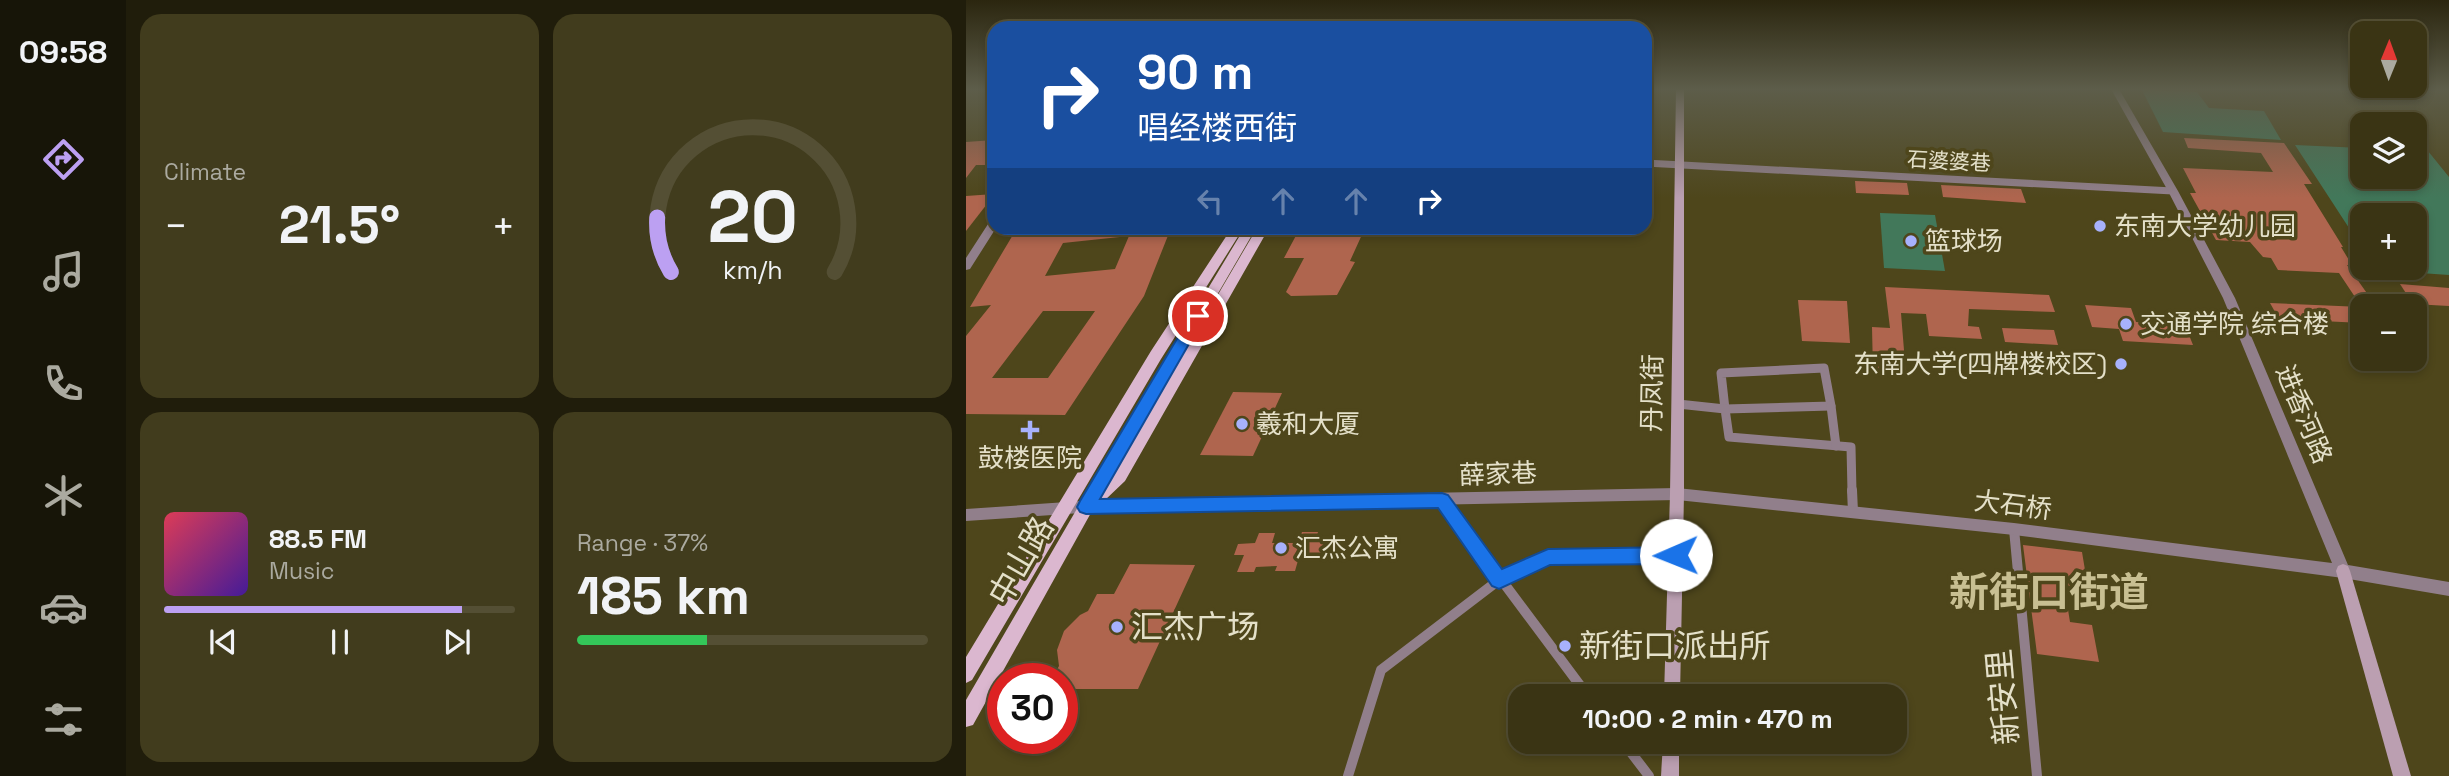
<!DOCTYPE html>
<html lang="en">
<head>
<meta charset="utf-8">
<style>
	body { margin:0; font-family:"Space Grotesk","Noto Sans SC",sans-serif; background:#413c1d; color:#f1f3f6; height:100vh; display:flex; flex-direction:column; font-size:26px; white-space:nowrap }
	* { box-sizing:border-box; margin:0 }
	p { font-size:23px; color:#abaaa0 }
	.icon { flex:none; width:38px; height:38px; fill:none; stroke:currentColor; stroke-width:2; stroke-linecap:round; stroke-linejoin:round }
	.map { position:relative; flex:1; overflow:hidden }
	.details { display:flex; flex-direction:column; gap:14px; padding:14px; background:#201d0b; width:840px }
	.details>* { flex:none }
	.top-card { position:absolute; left:21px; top:21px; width:665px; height:214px; border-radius:21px; box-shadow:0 4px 10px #0003,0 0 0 2px #544f34; background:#1a4fa0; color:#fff; overflow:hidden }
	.needle { width:46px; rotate:1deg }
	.tools { position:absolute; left:1384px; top:21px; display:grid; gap:14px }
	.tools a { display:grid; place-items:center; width:77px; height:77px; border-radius:14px; background:#3a3414; box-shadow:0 4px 10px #0003,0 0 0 2px #544f34; font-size:35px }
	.speed { position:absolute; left:21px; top:663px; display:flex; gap:14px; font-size:35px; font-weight:700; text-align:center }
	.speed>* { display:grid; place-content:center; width:91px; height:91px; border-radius:50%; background:#3a3414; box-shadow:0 4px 10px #0003,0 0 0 2px #544f34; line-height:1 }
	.speed .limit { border:10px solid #d22; background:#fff; color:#111 }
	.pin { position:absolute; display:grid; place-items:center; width:60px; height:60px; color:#fff; margin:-30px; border:4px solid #fff; border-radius:50%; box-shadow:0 2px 7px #0007 }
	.me { position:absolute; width:77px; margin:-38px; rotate:269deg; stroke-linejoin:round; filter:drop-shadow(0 0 5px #0008) }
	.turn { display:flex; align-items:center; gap:24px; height:147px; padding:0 35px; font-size:32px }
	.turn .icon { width:91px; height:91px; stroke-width:2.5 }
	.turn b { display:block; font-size:49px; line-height:60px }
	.lanes { display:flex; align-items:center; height:66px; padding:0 35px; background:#0003; justify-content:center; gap:35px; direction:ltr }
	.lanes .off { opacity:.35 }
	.big { font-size:52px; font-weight:700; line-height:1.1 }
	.details .card { flex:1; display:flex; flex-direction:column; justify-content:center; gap:10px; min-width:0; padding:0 24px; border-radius:21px; background:#413c1d }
	.details .dial { align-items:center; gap:0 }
	.dial svg { height:182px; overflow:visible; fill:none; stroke:#544f34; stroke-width:7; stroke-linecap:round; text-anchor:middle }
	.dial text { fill:#f1f3f6; stroke:none }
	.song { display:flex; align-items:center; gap:21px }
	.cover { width:84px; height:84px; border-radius:10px; background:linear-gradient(135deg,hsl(350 70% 55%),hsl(260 70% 35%)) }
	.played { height:7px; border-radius:4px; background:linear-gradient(90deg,#bca0f2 85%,#544f34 85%) }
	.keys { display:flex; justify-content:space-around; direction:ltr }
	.heat { display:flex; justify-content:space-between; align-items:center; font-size:38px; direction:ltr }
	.charge { height:10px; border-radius:5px; background:linear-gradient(90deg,#34c759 37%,#544f34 0) }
	.details .tiles { flex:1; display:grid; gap:14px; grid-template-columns:repeat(2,1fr) }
	.trip { position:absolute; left:542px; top:684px; width:399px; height:70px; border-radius:21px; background:#3a3414; box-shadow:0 4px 10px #0003,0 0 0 2px #544f34; font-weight:700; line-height:70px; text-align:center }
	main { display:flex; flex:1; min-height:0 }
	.tabs { display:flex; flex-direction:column; width:126px; justify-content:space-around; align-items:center; background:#171508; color:#abaaa0 }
	.tabs .icon { width:49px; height:49px }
	.tabs .on { color:#bca0f2 }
	.tabs b { font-size:32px; color:#f1f3f6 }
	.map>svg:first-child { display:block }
</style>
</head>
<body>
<main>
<nav class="tabs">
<b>09:58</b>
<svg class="icon on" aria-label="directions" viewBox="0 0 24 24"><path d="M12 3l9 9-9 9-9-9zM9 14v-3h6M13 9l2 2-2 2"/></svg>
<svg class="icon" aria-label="music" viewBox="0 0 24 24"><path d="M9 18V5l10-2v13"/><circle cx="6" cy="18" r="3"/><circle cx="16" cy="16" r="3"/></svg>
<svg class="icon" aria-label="phone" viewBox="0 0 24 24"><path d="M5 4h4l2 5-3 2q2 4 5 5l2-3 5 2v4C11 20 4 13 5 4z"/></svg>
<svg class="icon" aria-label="climate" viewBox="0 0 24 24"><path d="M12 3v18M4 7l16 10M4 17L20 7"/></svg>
<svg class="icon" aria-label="car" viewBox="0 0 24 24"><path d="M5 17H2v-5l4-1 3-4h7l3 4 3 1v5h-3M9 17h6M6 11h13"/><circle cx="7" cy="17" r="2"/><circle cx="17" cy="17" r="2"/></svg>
<svg class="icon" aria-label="filters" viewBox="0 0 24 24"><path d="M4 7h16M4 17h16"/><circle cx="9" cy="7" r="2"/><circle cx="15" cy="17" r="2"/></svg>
</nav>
<section class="details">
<div class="tiles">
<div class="card"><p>Climate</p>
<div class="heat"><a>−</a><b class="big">21.5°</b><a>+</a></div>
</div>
<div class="card dial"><svg viewBox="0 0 100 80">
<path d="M14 69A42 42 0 1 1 86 69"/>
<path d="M14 69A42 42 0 0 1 8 45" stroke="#bca0f2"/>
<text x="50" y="56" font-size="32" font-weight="700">20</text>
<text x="50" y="72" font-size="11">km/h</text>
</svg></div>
<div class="card">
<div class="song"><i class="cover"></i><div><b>88.5 FM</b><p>Music</p></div></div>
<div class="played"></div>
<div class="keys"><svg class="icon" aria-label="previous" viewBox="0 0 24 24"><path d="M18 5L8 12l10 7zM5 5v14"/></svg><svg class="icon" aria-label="pause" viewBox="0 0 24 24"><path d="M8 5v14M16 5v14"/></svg><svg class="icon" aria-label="next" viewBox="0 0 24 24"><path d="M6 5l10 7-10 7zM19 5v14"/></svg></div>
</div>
<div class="card"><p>Range · 37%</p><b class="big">185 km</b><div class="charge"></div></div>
</div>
</section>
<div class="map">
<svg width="1483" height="776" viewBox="0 0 1483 776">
	<rect width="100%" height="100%" fill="#4e461b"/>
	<g fill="#42785a">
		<path d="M 1176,90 L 1231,92 L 1243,108 L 1298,111 L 1315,140 L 1197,132 Z"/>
		<path d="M 1329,145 L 1396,148 L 1396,177 L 1449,177 L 1449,150 L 1462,151 L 1483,177 L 1483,275 L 1411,270 L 1409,268 L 1449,268 L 1449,215 L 1396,215 L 1396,248 Z"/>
		<path d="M 914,213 L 969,215 L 979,271 L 918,268 Z"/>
	</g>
	<g fill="#af654e" fill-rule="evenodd">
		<path d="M 1218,138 L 1318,143 L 1346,184 L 1338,184 L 1377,247 L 1375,247 L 1386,265 L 1381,265 L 1410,306 L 1395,306 L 1373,273 L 1312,270 L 1305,258 L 1297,257 L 1284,242 L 1250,240 L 1224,193 L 1230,193 L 1217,168 L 1307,172 L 1295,153 L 1222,148 Z"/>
		<path d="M 28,140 L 28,154 L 19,165 L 10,165 L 0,178 L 0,142 Z"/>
		<path d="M 889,181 L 941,183 L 943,195 L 890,193 Z"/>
		<path d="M 975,185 L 1055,189 L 1060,203 L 977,197 Z"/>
		<path d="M 28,194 L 28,195 L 0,231 L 0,196 Z"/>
		<path d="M 51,228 L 205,228 L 178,296 L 99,415 L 0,414 L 0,336 L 25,305 L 4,307 ZM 163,236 L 149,269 L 79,276 L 97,243 ZM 77,311 L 129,311 L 82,378 L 26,378 Z"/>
		<path d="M 334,228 L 399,228 L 384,261 L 389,262 L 371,295 L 325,296 L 320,292 L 338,258 L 318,258 Z"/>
		<path d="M 1434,284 L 1483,288 L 1483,306 L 1447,304 Z"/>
		<path d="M 919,287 L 1083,295 L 1089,312 L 1003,309 L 1002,326 L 1013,327 L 1016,339 L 963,336 L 960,314 L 935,313 L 940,375 L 907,372 L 906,327 L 924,328 Z"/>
		<path d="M 832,300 L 881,301 L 884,343 L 836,341 Z"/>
		<path d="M 1304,303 L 1396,307 L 1396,323 L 1313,319 Z"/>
		<path d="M 1119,305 L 1165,308 L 1170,322 L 1219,325 L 1227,345 L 1157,341 L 1153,329 L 1126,327 Z"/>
		<path d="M 1036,328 L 1088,330 L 1092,345 L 1039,342 Z"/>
		<path d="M 267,392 L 316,393 L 287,456 L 234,455 Z"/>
		<path d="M 336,532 L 352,532 L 349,541 L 363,541 L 359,553 L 350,553 L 349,557 L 333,557 L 329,571 L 309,571 L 311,566 L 290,567 L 288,572 L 271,572 L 278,555 L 268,555 L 272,544 L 289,543 L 293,533 L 309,533 L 306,543 L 332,543 Z"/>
		<path d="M 1057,545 L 1116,552 L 1122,588 L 1098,585 L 1104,622 L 1126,625 L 1133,662 L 1071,654 Z"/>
		<path d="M 164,564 L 229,565 L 172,689 L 98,689 L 104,679 L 86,678 L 93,666 L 91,650 L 98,631 L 114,615 L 122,611 L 131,594 L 148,594 Z"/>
	</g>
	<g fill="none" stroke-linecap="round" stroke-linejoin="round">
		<path stroke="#917f8b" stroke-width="7" d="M 679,163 L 1207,191"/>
		<g stroke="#917f8b" stroke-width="9">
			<path d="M 858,368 L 865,406 L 759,409 L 755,373 Z"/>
			<path d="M 712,404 L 759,409 L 763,437 L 885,447 L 886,492"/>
			<path d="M 865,406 L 870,446"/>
		</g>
		<g stroke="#917f8b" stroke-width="10">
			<path d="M 886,490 L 887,512"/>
			<path d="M 476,500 L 622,696"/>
			<path d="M 1048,529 L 1071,776"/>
			<path d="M 657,742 L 683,776"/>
			<path d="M 382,776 L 415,670 L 533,580 L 582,557 L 710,555"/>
		</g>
		<g fill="#917f8b" fill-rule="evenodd">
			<path d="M 1145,89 L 1153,89 L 1212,191 L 1269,298 L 1382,565 L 1483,582 L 1483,596 L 1377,578 L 1048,535 L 711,500 L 144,511 L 0,521 L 0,509 L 144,499 L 711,488 L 1048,523 L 1366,563 L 1257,298 L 1202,191 Z"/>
			<path d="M 28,220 L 28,228 L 30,228 L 4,269 L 0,270 L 0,258 L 24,221 Z"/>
		</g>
		<g fill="#bb9fb1" fill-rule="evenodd">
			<path d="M 710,89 L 718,89 L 718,494 L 714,696 L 698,696 L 704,494 Z"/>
			<path d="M 1377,564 L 1382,566 L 1384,571 L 1445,776 L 1427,776 L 1370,571 L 1372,566 Z"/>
			<path d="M 697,742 L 713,742 L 713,776 L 695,776 Z"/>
		</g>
		<g fill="#dbb7cf" fill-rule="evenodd">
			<path d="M 291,228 L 303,228 L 159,481 L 138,501 L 131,502 L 7,725 L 0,727 L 0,700 L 152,438 L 276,232 L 284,232 L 286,235 L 148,472 Z"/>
			<path d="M 267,231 L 273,235 L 195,359 L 6,680 L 0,683 L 0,657 L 185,351 L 263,232 Z"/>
		</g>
	</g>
	<linearGradient id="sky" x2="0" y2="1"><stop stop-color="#2b260f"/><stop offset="0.45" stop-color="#5d5d4a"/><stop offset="1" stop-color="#5d5d4a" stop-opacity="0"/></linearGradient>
	<rect width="1483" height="198" fill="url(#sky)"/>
	<path fill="#1a73e8" stroke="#114b97" stroke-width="2" d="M 232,310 L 239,316 L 134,499 L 476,493 L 482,495 L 536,569 L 582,549 L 710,547 L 716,549 L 719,555 L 716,561 L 710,564 L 584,565 L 533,589 L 526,586 L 472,508 L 120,514 L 114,512 L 111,507 L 114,501 L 227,312 Z"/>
	<g fill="#a7b1fc" stroke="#4e461b" stroke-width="2.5">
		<circle cx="1134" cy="226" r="7"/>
		<circle cx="945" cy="241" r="7"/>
		<circle cx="1160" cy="324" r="7"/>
		<circle cx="1155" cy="364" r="7"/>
		<circle cx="276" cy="424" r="7"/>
		<path d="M60.5 419.5h7v7h7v7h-7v7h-7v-7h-7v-7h7z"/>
		<circle cx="315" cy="548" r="7"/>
		<circle cx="151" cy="627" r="7"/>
		<circle cx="599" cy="646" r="7"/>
	</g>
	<g text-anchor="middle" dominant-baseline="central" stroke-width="7" stroke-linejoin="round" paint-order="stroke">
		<g font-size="21" fill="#e4e0c9" stroke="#4e461b">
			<text transform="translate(983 161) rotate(3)">石婆婆巷</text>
		</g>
		<g font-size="26" fill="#e4e0c9" stroke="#4e461b" text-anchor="start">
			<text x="1148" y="226">东南大学幼儿园</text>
			<text x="959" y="241">篮球场</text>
			<text x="1174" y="324">交通学院 综合楼</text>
			<text x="1141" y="364" text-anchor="end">东南大学(四牌楼校区)</text>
			<text x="290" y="424">羲和大厦</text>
			<text x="64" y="458" text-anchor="middle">鼓楼医院</text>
			<text x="329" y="548">汇杰公寓</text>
		</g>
		<g font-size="26" fill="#e4e0c9" stroke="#4e461b">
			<text transform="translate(686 393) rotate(-89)">丹凤街</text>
			<text transform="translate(1338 414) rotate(67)">进香河路</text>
			<text transform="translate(532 474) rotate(-2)">薛家巷</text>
			<text transform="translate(1047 505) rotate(7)">大石桥</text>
		</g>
		<g font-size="32" fill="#e4e0c9" stroke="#4e461b">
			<text transform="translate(55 561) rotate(-60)">中山路</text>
			<text transform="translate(1037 697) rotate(-95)">新安里</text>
		</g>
		<g font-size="32" fill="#e4e0c9" stroke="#4e461b" text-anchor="start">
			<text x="165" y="627">汇杰广场</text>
			<text x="613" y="646">新街口派出所</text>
		</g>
		<g font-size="40" font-weight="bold" fill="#c8bf92" stroke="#4e461b">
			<text x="1083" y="592">新街口街道</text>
		</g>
	</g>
</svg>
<div class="tools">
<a><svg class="needle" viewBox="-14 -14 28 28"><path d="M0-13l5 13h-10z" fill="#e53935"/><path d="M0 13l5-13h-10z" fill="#abaaa0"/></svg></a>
<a><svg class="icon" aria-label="layers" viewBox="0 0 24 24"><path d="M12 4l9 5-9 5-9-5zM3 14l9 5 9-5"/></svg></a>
<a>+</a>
<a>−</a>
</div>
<div class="speed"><div class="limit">30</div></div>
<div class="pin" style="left:232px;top:316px;background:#d93025"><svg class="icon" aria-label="arrive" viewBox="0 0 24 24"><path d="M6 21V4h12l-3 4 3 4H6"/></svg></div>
<svg class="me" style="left:710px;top:555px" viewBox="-20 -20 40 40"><circle r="19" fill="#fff"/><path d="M0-13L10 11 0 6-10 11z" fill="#1a73e8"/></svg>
<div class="trip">10:00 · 2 min · 470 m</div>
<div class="top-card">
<div class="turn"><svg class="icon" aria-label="right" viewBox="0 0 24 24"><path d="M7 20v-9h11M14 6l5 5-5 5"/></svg><div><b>90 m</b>唱经楼西街</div></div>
<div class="lanes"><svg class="icon off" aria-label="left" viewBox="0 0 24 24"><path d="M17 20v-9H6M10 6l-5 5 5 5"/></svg><svg class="icon off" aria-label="ahead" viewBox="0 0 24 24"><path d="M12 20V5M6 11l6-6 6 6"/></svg><svg class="icon off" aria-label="ahead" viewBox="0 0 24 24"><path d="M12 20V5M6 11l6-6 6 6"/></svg><svg class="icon" aria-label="right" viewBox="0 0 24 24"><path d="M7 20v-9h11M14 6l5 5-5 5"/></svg></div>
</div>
</div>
</main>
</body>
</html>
